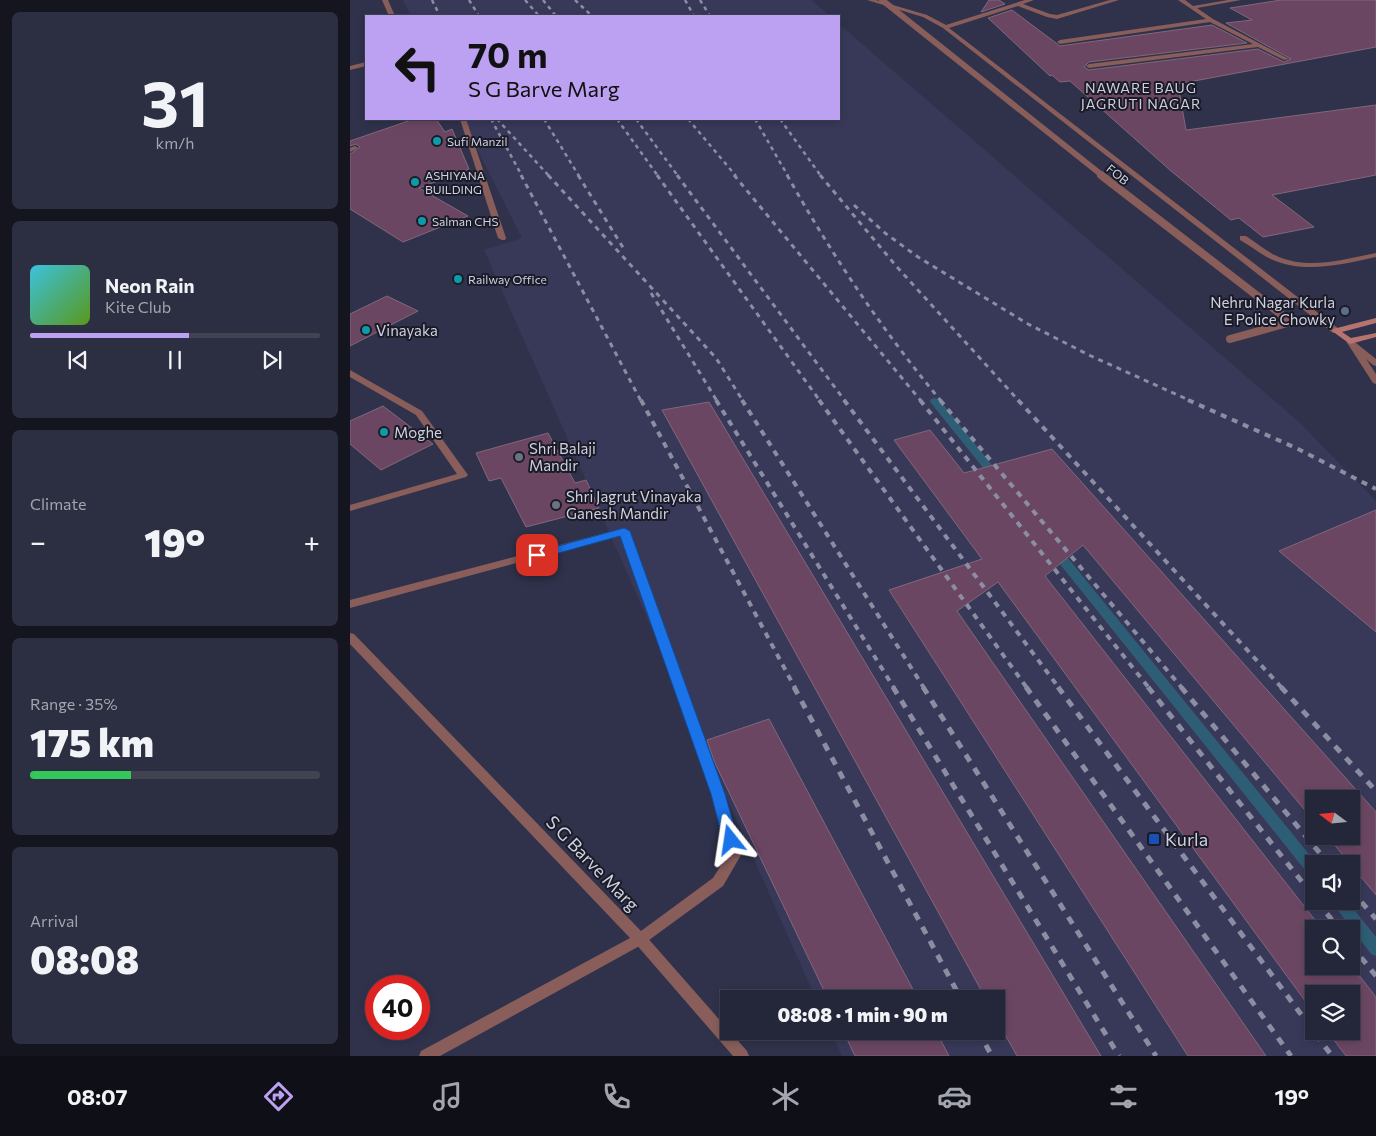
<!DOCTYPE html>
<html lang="en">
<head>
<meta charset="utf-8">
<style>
	body { margin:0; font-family:Commissioner,sans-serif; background:#2c2e41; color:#f1f3f6; height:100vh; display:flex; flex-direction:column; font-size:19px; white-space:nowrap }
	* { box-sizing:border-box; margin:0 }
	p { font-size:16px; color:#a3a5ae }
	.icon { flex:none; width:28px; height:28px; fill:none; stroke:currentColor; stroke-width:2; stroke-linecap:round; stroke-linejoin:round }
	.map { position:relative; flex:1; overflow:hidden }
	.details { display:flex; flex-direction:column; gap:12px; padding:12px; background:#14151f; width:350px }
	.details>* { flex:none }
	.hud { position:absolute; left:15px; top:15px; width:475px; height:105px; border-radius:0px; box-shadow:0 2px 8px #0003,0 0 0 1px #414353; background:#bca0f2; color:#111; overflow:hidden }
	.needle { width:32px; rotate:286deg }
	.tools { position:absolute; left:955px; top:790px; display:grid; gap:10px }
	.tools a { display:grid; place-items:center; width:55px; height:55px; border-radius:0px; background:#242639; box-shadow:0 2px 8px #0003,0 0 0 1px #414353; font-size:25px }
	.speed { position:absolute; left:15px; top:975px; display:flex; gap:10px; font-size:25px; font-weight:700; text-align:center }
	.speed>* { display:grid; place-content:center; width:65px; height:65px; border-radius:50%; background:#242639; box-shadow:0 2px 8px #0003,0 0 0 1px #414353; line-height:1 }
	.speed .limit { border:8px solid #d22; background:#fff; color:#111 }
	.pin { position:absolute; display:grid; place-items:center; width:42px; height:42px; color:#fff; margin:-21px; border-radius:10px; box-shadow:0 2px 8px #0006 }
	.me { position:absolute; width:55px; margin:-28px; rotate:345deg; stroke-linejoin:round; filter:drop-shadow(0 0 4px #0008) }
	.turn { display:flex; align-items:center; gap:18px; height:105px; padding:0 20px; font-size:22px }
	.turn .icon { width:65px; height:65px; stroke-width:2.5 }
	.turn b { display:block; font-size:35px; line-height:42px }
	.big { font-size:38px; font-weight:800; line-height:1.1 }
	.details .tile { flex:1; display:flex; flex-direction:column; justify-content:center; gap:8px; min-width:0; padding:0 18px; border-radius:8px; background:#2c2e41 }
	.details .dial { align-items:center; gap:0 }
	.dial b { font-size:65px; line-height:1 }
	.song { display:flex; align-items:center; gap:15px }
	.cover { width:60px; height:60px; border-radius:8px; background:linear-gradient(135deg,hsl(190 70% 55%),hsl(90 70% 35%)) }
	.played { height:5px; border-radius:2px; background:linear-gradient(90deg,#bca0f2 55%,#414353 55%) }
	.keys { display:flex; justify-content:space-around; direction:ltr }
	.heat { display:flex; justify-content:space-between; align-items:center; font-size:28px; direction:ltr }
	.charge { height:8px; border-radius:4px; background:linear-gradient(90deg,#34c759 35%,#414353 0) }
	.trip { position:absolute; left:370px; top:990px; width:285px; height:50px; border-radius:0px; background:#242639; box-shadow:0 2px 8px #0003,0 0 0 1px #414353; font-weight:800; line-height:50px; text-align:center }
	.tabs { display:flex; height:80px; justify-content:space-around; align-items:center; background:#0e0f17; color:#a3a5ae }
	.tabs .icon { width:35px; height:35px }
	.tabs .selected { color:#bca0f2 }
	.tabs b { font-size:22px; color:#f1f3f6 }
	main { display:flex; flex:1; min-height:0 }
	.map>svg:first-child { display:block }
</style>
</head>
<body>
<main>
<section class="details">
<div class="tile dial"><b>31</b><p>km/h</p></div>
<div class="tile">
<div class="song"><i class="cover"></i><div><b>Neon Rain</b><p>Kite Club</p></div></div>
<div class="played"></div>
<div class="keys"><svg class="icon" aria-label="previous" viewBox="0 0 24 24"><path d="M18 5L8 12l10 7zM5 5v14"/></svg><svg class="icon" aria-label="pause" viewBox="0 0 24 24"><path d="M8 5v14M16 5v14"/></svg><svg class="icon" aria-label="next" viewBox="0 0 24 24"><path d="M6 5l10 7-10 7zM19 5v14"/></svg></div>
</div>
<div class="tile"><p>Climate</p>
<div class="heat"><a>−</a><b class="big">19°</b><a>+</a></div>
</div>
<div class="tile"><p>Range · 35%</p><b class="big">175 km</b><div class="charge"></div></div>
<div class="tile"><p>Arrival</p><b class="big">08:08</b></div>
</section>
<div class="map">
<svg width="1026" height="1056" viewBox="0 0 1026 1056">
	<rect width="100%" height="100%" fill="#30324c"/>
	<g fill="#383959" fill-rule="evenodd">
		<path d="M 53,0 L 461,0 L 480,16 L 61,16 Z"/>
		<path d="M 489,24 L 949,422 L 1026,501 L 1026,1056 L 492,1056 L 481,1031 L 646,1031 L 646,999 L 466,999 L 134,250 L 172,238 L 112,119 L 489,119 ZM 964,799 L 1001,799 L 1001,836 L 964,836 ZM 964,864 L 1001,864 L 1001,901 L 964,901 ZM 964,929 L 1001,929 L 1001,966 L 964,966 ZM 964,994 L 1001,994 L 1001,1031 L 964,1031 Z"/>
	</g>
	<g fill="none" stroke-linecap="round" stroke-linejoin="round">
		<g fill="#2d5e75" fill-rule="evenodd">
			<path d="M 585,398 L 589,399 L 650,475 L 651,477 L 650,479 L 642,479 L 581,403 L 580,401 L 581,399 Z"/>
			<path d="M 705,546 L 709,547 L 967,864 L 964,864 L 964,877 L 959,875 L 701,553 L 699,550 Z"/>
			<path d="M 981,901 L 997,901 L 1026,937 L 1026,956 L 1021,954 Z"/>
		</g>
	</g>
	<g fill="#6b4662" stroke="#82677b">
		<path d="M 639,0 L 649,0 L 655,4 L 631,12 Z"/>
		<path d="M 931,0 L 1026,0 L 1026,47 L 828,84 L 836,130 L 1026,105 L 1026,175 L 922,195 L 964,227 L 913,237 L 889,218 L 881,220 L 821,171 L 720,81 L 710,82 L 702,75 L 700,76 L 638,18 L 662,10 L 710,46 L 862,25 L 897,43 L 739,62 L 734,67 L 739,70 L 908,49 L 934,62 L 941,59 L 876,23 L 902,20 L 880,8 Z"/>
		<path d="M 64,119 L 86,119 L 95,132 L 102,129 L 119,169 L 69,188 L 118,216 L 53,242 L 0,209 L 0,154 L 10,147 L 6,144 L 0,146 L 0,141 Z"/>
		<path d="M 37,296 L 68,311 L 0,346 L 0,314 Z"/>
		<path d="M 359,402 L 751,1056 L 667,1056 L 646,1018 L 646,999 L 636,999 L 312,410 Z"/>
		<path d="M 33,406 L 83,444 L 31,470 L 0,444 L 0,421 Z"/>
		<path d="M 580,430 L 614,473 L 702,449 L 1026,812 L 1026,895 L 977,836 L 1001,836 L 1001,799 L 964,799 L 964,821 L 733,545 L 695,576 L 972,929 L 964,929 L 964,966 L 1001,965 L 1026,997 L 1026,1056 L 996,1056 L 977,1031 L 1001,1031 L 1001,994 L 964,994 L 964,1013 L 648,582 L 607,611 L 916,1056 L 838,1056 L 539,590 L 632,559 L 544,440 Z"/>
		<path d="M 198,433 L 225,483 L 236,480 L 249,508 L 176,527 L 151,478 L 139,481 L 126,453 Z"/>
		<path d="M 1026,510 L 1026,632 L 929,551 Z"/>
		<path d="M 419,719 L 568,999 L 478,999 L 364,761 L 357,740 Z"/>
		<path d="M 493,1031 L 586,1031 L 599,1056 L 505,1056 Z"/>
	</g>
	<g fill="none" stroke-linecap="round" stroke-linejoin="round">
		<g fill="#895e5a" fill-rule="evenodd">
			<path d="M 32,0 L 38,0 L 45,16 L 39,16 Z"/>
			<path d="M 16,62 L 16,66 L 0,70 L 0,66 Z"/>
			<path d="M 110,119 L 116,119 L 156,238 L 155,240 L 152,240 L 148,238 Z"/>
			<path d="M 890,236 L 896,236 C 907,243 917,252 929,257 C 960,270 995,259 1026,253 L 1026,257 C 993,264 956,274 923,260 C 911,255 901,246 890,240 Z"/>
			<path d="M 1001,339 L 1026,359 L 1026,366 L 1023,365 L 998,344 L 997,342 Z"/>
		</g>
		<g fill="#895e5a" fill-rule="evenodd">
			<path d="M 517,0 L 526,0 L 577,15 L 596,25 L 675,0 L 684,0 L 673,4 L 700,14 L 707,15 L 760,0 L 769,0 L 707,19 L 697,17 L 668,6 L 599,28 L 989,329 L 989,333 L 983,333 L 593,28 L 573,17 Z"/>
			<path d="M 828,0 L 835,0 L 843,6 L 878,0 L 891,0 L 847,8 L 863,19 L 939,59 L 934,60 L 908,47 L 739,68 L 736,66 L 739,64 L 903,44 L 860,22 L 710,44 L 707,42 L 710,40 L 856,19 Z"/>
			<path d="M 5,146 L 8,148 L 0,152 L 0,148 Z"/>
			<path d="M 1000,338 L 1003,339 L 1026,374 L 1026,384 L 1023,383 L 996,341 Z"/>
			<path d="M 0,370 L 72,411 L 118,475 L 116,477 L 0,511 L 0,505 L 107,474 L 66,415 L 0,377 Z"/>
			<path d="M 290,933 L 295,935 L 397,1051 L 399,1056 L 383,1056 L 285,943 L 283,939 L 285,935 Z"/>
		</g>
		<path fill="#895e5a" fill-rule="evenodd" d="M 274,528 L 279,531 L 374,794 L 391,855 L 373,886 L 295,943 L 90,1056 L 69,1056 L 71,1051 L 280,938 L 0,644 L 0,633 L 4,634 L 291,931 L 363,878 L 378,854 L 362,794 L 270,535 L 0,608 L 0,600 Z"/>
		<path fill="#b7746f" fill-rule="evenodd" d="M 1026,318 L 1026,323 L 992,332 L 1001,338 L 1026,333 L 1026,337 L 1000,344 L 982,331 L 983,329 Z"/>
		<g stroke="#8b8da2" stroke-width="2.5" stroke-dasharray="4 4" stroke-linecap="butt">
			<path d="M 82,0 L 90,16"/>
			<path d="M 119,0 L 129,16"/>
			<path d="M 175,0 L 189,16"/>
			<path d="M 193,0 L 206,16"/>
			<path d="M 225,0 L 242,16"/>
			<path d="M 335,0 L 344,16"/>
			<path d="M 350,0 L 360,16"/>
			<path d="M 141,119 L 172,176"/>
			<path d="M 147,119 L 199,176"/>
			<path d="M 194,119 L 229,176"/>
			<path d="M 267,119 L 308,176"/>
			<path d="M 286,119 L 328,176"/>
			<path d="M 338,119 L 386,176"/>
			<path d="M 405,119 L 438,176"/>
			<path d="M 430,119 L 471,176"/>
		</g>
		<g stroke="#8b8da2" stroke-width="3" stroke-dasharray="5 5" stroke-linecap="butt">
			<path d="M 171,175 L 291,401"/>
			<path d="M 198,175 L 366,358 L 393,401"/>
			<path d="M 228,175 L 274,249"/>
			<path d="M 307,175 L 470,401"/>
			<path d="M 327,175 L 495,401"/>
			<path d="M 384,175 L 571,401"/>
			<path d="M 437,175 C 482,255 532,330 591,401"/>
			<path d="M 470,175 L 547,267 L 669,401"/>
			<path d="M 504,205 L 535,233 L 568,257 L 678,324 L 741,356 L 841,401"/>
			<path d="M 301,293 L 367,401"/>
		</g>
		<g stroke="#8b8da2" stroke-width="4" stroke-dasharray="6 6" stroke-linecap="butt">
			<path d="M 291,400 L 445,688"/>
			<path d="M 366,400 L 544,688"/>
			<path d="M 392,400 L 574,688"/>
			<path d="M 469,400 L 677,688"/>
			<path d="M 494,400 L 709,688"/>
			<path d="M 570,400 L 799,688"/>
			<path d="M 590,400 L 832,688"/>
			<path d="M 668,400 L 932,688"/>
			<path d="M 838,400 L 946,448 L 1026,489"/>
		</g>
		<g stroke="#8b8da2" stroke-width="5" stroke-dasharray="8 8" stroke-linecap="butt">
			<path d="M 444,687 L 611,999"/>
			<path d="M 543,687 L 769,1056"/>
			<path d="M 573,687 L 806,1056"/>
			<path d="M 676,687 L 941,1056"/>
			<path d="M 708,687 L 982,1056"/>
			<path d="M 798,687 L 964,897"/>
			<path d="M 831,687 L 979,864"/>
			<path d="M 931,687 L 1026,791"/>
			<path d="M 1001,890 L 1026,919"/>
			<path d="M 967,901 L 989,929"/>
			<path d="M 1001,945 L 1026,976"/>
			<path d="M 628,1031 L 642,1056"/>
		</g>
		<path stroke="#895e5a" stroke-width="6" d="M 532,0 L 753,176"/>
		<path stroke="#895e5a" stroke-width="8" d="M 751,175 L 941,322 L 880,339"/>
	</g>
	<path fill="#1a73e8" stroke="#114b97" d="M 274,528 L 280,531 L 375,794 L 388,840 L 386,844 L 381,846 L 376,844 L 373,840 L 361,794 L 270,536 L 187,559 L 181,555 L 183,553 Z"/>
	<g fill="#0f9aa8" stroke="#1a1b27" stroke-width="2">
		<circle cx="87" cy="141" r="5"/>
		<circle cx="65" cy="182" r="5"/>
		<circle cx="72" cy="221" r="5"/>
		<circle cx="108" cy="279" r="5"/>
		<circle cx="16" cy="330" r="5"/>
		<circle cx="34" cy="432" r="5"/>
	</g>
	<circle fill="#5c6f8a" stroke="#1a1b27" stroke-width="2" cx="995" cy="311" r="5"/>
	<g fill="#6b7280" stroke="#1a1b27" stroke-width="2">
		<circle cx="169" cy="457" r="5"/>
		<circle cx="206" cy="505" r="5"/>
	</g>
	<rect fill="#1a4fb4" stroke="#1a1b27" stroke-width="2" x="798" y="833" width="12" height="12" rx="2.5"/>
	<g text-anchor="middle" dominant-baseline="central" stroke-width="4" stroke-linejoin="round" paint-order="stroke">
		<g font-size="12" fill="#ced0e1" stroke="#1a1b27" text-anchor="start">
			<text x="97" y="141">Sufi Manzil</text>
			<text x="75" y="175">ASHIYANA<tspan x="75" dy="14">BUILDING</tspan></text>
			<text x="82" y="221">Salman CHS</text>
			<text x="118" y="279">Railway Office</text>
		</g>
		<g font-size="12" fill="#ced0e1" stroke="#1a1b27">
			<text transform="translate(768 174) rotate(39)">FOB</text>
		</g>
		<g font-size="14" letter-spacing="1" fill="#ced0e1" stroke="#1a1b27">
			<text x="791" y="87">NAWARE BAUG<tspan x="791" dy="16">JAGRUTI NAGAR</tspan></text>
		</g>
		<g font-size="15" fill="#ced0e1" stroke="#1a1b27" text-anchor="start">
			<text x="985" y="302" text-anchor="end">Nehru Nagar Kurla<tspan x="985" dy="17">E Police Chowky</tspan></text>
			<text x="26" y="330">Vinayaka</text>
			<text x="44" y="432">Moghe</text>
			<text x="179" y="448">Shri Balaji<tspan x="179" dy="17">Mandir</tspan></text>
			<text x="216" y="496">Shri Jagrut Vinayaka<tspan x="216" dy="17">Ganesh Mandir</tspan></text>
		</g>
		<g font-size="18" fill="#ced0e1" stroke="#1a1b27" text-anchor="start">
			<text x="815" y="839">Kurla</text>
		</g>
		<g font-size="18" fill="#ced0e1" stroke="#1a1b27">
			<text transform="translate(243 863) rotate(46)">S G Barve Marg</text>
		</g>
	</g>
</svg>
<div class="tools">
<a><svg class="needle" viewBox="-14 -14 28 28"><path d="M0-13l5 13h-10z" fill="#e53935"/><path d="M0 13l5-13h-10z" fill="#a3a5ae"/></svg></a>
<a><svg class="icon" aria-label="sound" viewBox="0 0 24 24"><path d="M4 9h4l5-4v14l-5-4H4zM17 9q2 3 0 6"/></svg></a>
<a><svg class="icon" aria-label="search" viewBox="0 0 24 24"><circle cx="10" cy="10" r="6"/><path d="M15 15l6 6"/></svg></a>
<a><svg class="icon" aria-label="layers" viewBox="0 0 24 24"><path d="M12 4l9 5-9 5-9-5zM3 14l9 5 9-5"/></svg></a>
</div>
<div class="speed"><div class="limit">40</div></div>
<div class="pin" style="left:187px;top:555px;background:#d93025"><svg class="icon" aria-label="arrive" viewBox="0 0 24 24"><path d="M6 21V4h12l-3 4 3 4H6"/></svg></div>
<svg class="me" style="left:381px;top:840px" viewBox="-20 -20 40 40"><path d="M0-17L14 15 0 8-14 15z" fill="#1a73e8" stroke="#fff" stroke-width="4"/></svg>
<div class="trip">08:08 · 1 min · 90 m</div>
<div class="hud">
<div class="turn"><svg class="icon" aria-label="left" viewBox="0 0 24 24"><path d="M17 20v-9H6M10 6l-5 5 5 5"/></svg><div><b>70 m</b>S G Barve Marg</div></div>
</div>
</div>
</main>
<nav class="tabs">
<b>08:07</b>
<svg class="icon selected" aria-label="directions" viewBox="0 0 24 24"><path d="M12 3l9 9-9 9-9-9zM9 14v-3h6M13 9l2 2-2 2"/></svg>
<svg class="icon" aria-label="music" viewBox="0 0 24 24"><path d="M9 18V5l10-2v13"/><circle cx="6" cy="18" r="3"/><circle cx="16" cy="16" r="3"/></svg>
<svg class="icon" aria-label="phone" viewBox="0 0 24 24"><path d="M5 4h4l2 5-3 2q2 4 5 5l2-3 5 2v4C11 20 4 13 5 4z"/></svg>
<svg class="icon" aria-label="climate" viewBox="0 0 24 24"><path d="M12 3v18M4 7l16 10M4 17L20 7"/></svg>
<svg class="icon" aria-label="car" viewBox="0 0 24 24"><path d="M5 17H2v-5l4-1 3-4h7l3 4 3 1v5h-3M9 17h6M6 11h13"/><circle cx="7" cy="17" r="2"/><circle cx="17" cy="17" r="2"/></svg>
<svg class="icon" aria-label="filters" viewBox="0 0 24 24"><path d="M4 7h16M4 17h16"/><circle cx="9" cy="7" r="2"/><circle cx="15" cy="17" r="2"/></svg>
<b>19°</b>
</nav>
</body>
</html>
